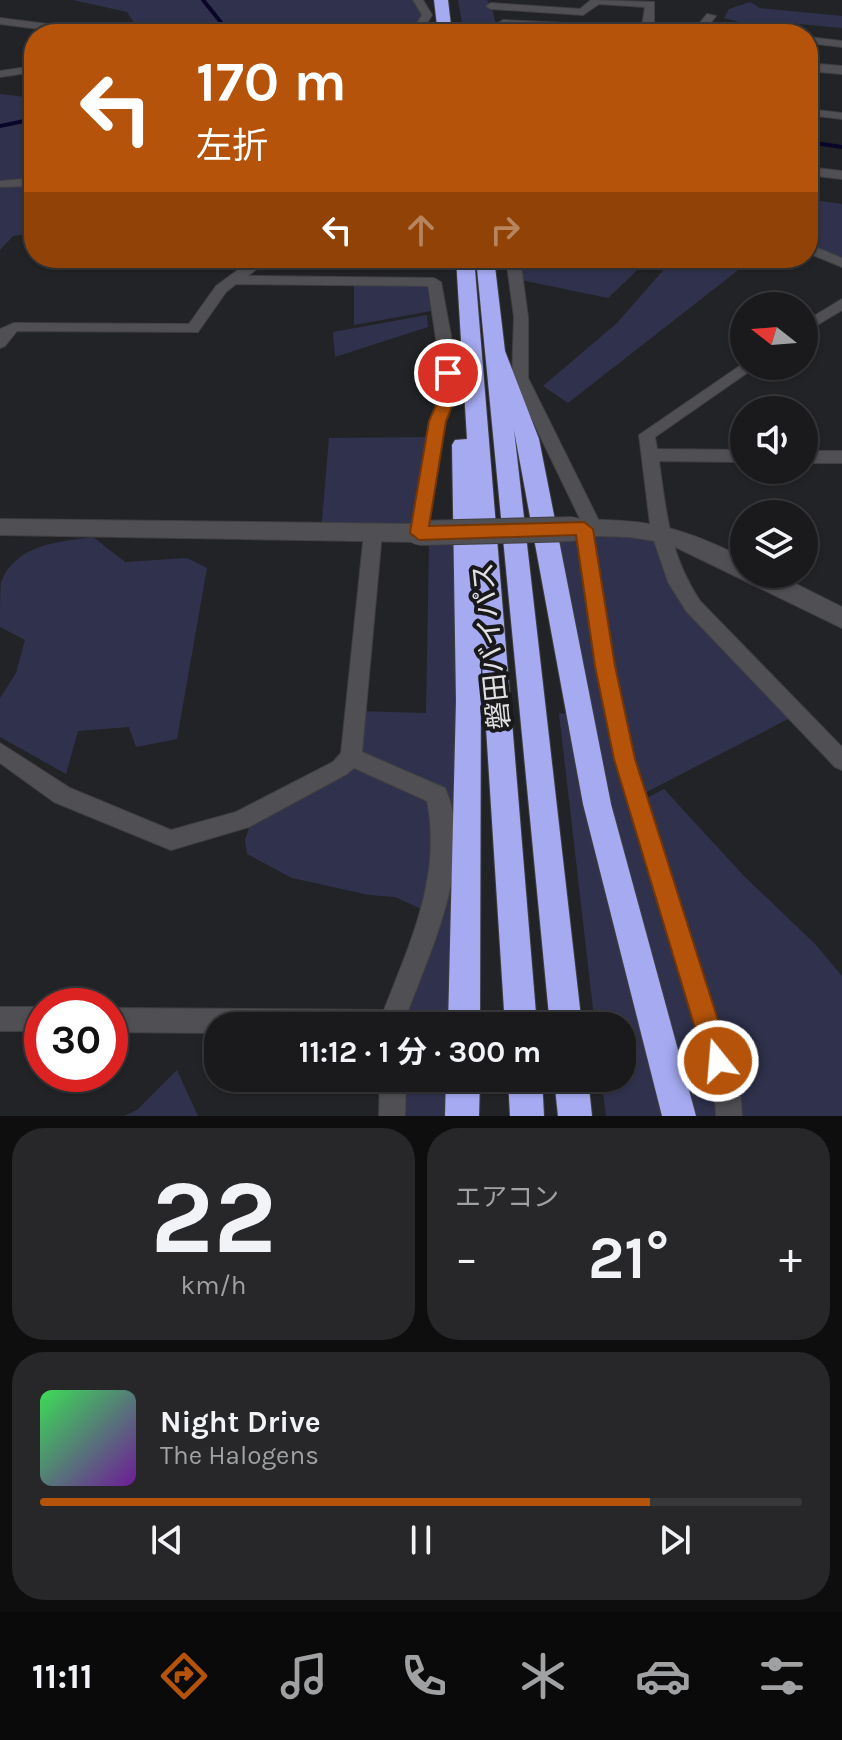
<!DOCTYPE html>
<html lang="ja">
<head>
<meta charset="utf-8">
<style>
	body { margin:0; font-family:Karla,"Noto Sans JP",sans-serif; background:#272729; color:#f1f3f6; height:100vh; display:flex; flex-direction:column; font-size:30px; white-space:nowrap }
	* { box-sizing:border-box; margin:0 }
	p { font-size:26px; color:#9fa1a3 }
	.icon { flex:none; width:44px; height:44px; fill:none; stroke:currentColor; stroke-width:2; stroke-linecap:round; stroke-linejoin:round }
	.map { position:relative; height:1116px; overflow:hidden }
	.details { display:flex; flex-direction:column; gap:12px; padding:12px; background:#0e0e0f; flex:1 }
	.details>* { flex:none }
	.top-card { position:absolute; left:24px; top:24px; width:794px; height:244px; border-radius:32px; box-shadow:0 2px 6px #0004,0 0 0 2px #38383b; background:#b45309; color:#fff; overflow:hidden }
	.needle { width:52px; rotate:287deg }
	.buttons { position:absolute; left:730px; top:292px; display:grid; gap:16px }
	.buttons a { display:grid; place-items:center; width:88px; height:88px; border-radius:50%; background:#1a1a1c; box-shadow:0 2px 6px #0004,0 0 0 2px #38383b; font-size:40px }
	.speed { position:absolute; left:24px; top:988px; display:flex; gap:16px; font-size:40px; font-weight:700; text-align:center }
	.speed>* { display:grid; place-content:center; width:104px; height:104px; border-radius:50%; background:#1a1a1c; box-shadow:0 2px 6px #0004,0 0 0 2px #38383b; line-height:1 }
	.speed .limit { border:12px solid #d22; background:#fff; color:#111 }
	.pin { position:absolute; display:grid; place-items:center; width:68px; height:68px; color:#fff; margin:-34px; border:4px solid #fff; border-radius:50%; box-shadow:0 2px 8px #0007 }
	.me { position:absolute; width:88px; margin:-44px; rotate:343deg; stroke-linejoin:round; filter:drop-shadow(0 0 6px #0008) }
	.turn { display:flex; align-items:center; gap:28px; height:168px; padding:0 40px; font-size:36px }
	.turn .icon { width:104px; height:104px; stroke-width:2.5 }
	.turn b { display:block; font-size:56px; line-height:68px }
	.lanes { display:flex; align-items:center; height:76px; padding:0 40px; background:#0003; justify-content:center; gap:40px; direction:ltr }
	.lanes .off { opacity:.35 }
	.big { font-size:60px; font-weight:700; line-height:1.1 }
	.details .widget { flex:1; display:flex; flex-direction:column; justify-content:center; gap:12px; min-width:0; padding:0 28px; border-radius:32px; background:#272729 }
	.details .dial { align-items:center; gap:0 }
	.dial b { font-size:104px; line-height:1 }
	.song { display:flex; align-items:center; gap:24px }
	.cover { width:96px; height:96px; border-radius:12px; background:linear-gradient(135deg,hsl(130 70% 55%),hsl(280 70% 35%)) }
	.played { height:8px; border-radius:4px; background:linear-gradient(90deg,#b45309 80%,#38383b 80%) }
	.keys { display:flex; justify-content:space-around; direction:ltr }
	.heat { display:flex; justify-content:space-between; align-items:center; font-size:44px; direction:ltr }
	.details .tiles { flex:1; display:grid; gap:12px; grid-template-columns:1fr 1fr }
	.widget:last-child { grid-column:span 2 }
	.trip { position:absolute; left:204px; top:1012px; width:432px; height:80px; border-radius:32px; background:#1a1a1c; box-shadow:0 2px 6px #0004,0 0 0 2px #38383b; font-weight:700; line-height:80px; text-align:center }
	.tabs { display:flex; height:128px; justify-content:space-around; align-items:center; background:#0a0a0b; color:#9fa1a3 }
	.tabs .icon { width:56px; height:56px }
	.tabs .active { color:#b45309 }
	.tabs b { font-size:36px; color:#f1f3f6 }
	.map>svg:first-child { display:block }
</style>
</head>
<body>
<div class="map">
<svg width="842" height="1116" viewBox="0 0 842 1116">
	<rect width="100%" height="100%" fill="#222326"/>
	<g fill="#30324d">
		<path d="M 73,0 L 417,0 L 426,17 L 410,34 L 150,34 L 137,27 L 127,12 Z"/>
		<path d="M 458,0 L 487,0 L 492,8 L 498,34 L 464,34 Z"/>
		<path d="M 750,2 L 760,8 L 842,16 L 842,28 L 788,23 L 789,31 L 761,22 L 753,34 L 741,28 L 739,22 L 724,18 L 729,9 Z"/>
		<path d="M 0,94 L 34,98 L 34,233 L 13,236 L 0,250 Z"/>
		<path d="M 808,199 L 842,204 L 842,263 L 808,248 Z"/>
		<path d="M 516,258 L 650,258 L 608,298 L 516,279 Z"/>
		<path d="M 674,258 L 730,258 L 746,264 L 568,403 L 543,386 L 617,323 Z"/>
		<path d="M 354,281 L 426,282 L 431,311 L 354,325 Z"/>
		<path d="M 427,315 L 428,327 L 335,357 L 333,332 Z"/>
		<path d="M 435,437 L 430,477 L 415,504 L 421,523 L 321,532 L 329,438 Z"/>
		<path d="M 594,529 L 660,532 L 676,580 L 792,717 L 639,796 L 639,802 L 664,789 L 743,875 L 815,944 L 842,976 L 842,1116 L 688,1116 L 591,770 L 551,539 Z"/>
		<path d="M 93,537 L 125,562 L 187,558 L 207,568 L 177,739 L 136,747 L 129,727 L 78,731 L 66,774 L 0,737 L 0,698 L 16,673 L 25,640 L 0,627 C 0,614 0,594 1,582 C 16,544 58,542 93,537 Z"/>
		<path d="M 459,543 L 455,1026 L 396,1026 L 432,914 L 395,897 L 369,895 L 292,878 L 247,854 L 245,840 L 254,813 L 340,768 L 356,711 L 426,713 L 429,544 Z"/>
		<path d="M 559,713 L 571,715 L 677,1116 L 606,1116 L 601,1078 L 622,1078 L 622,1026 L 595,1026 Z"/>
		<path d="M 177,1070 L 198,1116 L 124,1116 L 137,1110 Z"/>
		<path d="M 393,1078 L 454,1078 L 454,1116 L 382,1116 Z"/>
	</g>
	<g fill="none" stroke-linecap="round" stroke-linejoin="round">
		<g stroke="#0a062a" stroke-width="4">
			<path d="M 203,0 L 224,26 L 245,34"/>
			<path d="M 0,126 L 34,119"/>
			<path d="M 808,142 L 842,147"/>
		</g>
		<g stroke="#3f3f42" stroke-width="2">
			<g id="street">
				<path d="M 413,0 L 423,0 L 432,15 L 420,34 L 410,34 L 422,15 Z"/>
				<path d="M 591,0 L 654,2 L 654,28 L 643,33 L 503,26 L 498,23 L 503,20 L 642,27 L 645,7 L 599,4 L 583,15 L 491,9 L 486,6 L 491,3 L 580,9 Z"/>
				<path d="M 707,14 L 716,16 L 702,34 L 691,34 Z"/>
				<path d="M 0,18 L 103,31 L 108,34 L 78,34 L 0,24 Z"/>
				<path d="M 808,37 L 842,41 L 842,47 L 808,43 Z"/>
				<path d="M 34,66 L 34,72 L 0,77 L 0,71 Z"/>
				<path d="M 808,109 L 842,113 L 842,119 L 808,115 Z"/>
				<path d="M 808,167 L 842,171 L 842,179 L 808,175 Z"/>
				<path d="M 34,178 L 34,186 L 0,187 L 0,181 Z"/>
				<path d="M 808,244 L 842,258 L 842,267 L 808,253 Z"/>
				<path d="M 254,258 L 270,258 L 248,276 L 434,278 L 441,282 L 454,352 L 457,394 L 446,421 L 425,538 L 413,538 L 410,533 L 430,421 L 441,394 L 438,352 L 428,286 L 236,284 L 226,292 L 198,332 L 17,331 L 5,346 L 0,348 L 0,329 L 14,323 L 189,324 L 216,286 Z"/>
				<path d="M 506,258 L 520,258 L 528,317 L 528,378 L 603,529 L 594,535 L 615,666 L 635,759 L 740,1090 L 742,1116 L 716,1116 L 714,1090 L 615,759 L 595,666 L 575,529 L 582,523 L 512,378 L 514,317 Z"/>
				<path d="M 842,299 L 842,310 L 804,333 L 804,322 Z"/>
				<path d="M 744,363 L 744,366 L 757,366 L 655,437 L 657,449 L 744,450 L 744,462 L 659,461 C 666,513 670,556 700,601 L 842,747 L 842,770 L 835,767 L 686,611 L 668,582 L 651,532 L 639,435 Z"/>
				<rect x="804" y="451" width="38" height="12"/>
				<path d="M 373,527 L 382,533 L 362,752 L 445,788 C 476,856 432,947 408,1011 L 408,1026 L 218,1026 L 218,1033 L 110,1032 L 110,1008 L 384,1010 C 411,941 442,875 427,801 L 354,768 L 347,774 L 249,827 L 171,850 L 54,802 L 0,763 L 0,743 L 70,788 L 171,830 L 236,812 L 333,762 L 341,753 L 364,533 Z"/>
				<rect x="0" y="1007" width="42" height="24"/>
				<path d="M 380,1078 L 406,1078 L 405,1116 L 379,1116 Z"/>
			</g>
		</g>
		<g stroke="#3f3f42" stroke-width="2">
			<g id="secondary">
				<path d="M 808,63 L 842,66 L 842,74 L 808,71 Z"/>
				<path d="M 0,519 L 419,524 L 427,527 L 431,533 L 427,539 L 419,542 L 0,535 Z"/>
				<path d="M 573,520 C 644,518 680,526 744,558 L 744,574 L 776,574 L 842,607 L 842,628 L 667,543 L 629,537 L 565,535 L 561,529 L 565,523 Z"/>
			</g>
		</g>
		<g stroke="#3f3f42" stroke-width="2">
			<g id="highway">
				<path d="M 434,0 L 448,0 L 452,34 L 438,34 Z"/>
				<path d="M 456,258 L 474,258 L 537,1026 L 505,1026 L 481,649 L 480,1026 L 448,1026 L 456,701 L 452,445 L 455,440 L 467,439 Z"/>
				<path d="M 476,258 L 494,258 L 505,351 L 539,439 L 611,804 L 696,1116 L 662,1116 L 583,804 L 514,430 L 582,1026 L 550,1026 Z"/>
				<path d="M 446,1078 L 480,1078 L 479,1116 L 445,1116 Z"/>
				<path d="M 508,1078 L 542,1078 L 544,1116 L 510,1116 Z"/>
				<path d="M 554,1078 L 588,1078 L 592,1116 L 558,1116 Z"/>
			</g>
		</g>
		<use href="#street" fill="#505054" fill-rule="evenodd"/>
		<use href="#secondary" fill="#505054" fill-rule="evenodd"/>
		<use href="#highway" fill="#a5aaf1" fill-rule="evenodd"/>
		<g stroke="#3f3f42" stroke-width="26" stroke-linecap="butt">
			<path id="secondary-bridge" d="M 419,533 L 573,529"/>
		</g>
		<use href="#secondary-bridge" stroke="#505054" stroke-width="24"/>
	</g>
	<path fill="#b45309" stroke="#753606" stroke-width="2" d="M 448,368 L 456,373 L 457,394 L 446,421 L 429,526 L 584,522 L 593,529 L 615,666 L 635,759 L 731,1061 L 727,1070 L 718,1074 L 709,1070 L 705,1061 L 614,759 L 595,666 L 576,535 L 419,540 L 410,533 L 429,421 L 441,394 L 440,373 Z"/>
	<g text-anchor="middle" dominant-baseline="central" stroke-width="8" stroke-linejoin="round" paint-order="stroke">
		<g font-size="28" fill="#e1e1e4" stroke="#19191c">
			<text transform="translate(491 646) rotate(-96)">磐田バイパス</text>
		</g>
	</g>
</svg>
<div class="buttons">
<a><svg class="needle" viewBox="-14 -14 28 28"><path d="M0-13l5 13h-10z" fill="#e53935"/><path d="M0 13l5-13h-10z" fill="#9fa1a3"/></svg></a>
<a><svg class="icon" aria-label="sound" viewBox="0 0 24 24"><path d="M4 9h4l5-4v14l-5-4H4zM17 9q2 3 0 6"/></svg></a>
<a><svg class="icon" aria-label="layers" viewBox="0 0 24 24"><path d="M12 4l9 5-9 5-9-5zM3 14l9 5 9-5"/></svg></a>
</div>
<div class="speed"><div class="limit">30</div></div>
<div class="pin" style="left:448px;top:373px;background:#d93025"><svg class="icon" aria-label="arrive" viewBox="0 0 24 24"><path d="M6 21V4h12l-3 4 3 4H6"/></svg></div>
<svg class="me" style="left:718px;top:1061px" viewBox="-20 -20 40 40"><circle r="17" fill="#b45309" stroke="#fff" stroke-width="3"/><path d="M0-11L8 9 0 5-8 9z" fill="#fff"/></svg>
<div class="trip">11:12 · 1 分 · 300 m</div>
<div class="top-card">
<div class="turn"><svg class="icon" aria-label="left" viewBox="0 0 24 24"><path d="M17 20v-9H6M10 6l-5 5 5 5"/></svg><div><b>170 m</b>左折</div></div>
<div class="lanes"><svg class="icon" aria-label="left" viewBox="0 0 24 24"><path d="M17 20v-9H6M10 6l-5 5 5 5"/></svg><svg class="icon off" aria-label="ahead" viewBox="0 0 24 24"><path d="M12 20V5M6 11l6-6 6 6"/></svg><svg class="icon off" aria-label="right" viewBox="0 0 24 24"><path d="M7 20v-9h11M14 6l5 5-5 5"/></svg></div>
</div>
</div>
<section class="details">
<div class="tiles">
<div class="widget dial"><b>22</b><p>km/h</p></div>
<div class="widget"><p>エアコン</p>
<div class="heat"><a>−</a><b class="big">21°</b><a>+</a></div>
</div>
<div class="widget">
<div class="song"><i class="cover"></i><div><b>Night Drive</b><p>The Halogens</p></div></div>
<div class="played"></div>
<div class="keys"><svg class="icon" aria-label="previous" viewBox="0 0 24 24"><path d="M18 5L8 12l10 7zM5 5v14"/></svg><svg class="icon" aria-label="pause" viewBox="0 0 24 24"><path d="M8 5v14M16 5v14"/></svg><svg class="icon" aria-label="next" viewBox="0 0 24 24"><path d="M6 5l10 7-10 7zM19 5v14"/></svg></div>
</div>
</div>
</section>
<nav class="tabs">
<b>11:11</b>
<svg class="icon active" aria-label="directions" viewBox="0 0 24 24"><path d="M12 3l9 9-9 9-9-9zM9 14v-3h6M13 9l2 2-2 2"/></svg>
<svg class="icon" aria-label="music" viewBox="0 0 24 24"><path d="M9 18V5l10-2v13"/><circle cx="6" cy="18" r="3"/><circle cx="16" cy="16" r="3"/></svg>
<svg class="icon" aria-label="phone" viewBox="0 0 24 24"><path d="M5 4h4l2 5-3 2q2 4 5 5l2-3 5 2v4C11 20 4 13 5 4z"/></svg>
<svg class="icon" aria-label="climate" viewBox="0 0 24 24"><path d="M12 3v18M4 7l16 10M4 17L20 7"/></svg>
<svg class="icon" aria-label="car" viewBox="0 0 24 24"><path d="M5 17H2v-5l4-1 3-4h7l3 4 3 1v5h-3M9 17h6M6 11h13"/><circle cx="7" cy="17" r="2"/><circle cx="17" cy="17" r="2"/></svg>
<svg class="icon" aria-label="filters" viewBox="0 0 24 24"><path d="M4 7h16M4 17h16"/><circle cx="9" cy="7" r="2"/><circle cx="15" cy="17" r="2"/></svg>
</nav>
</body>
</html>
